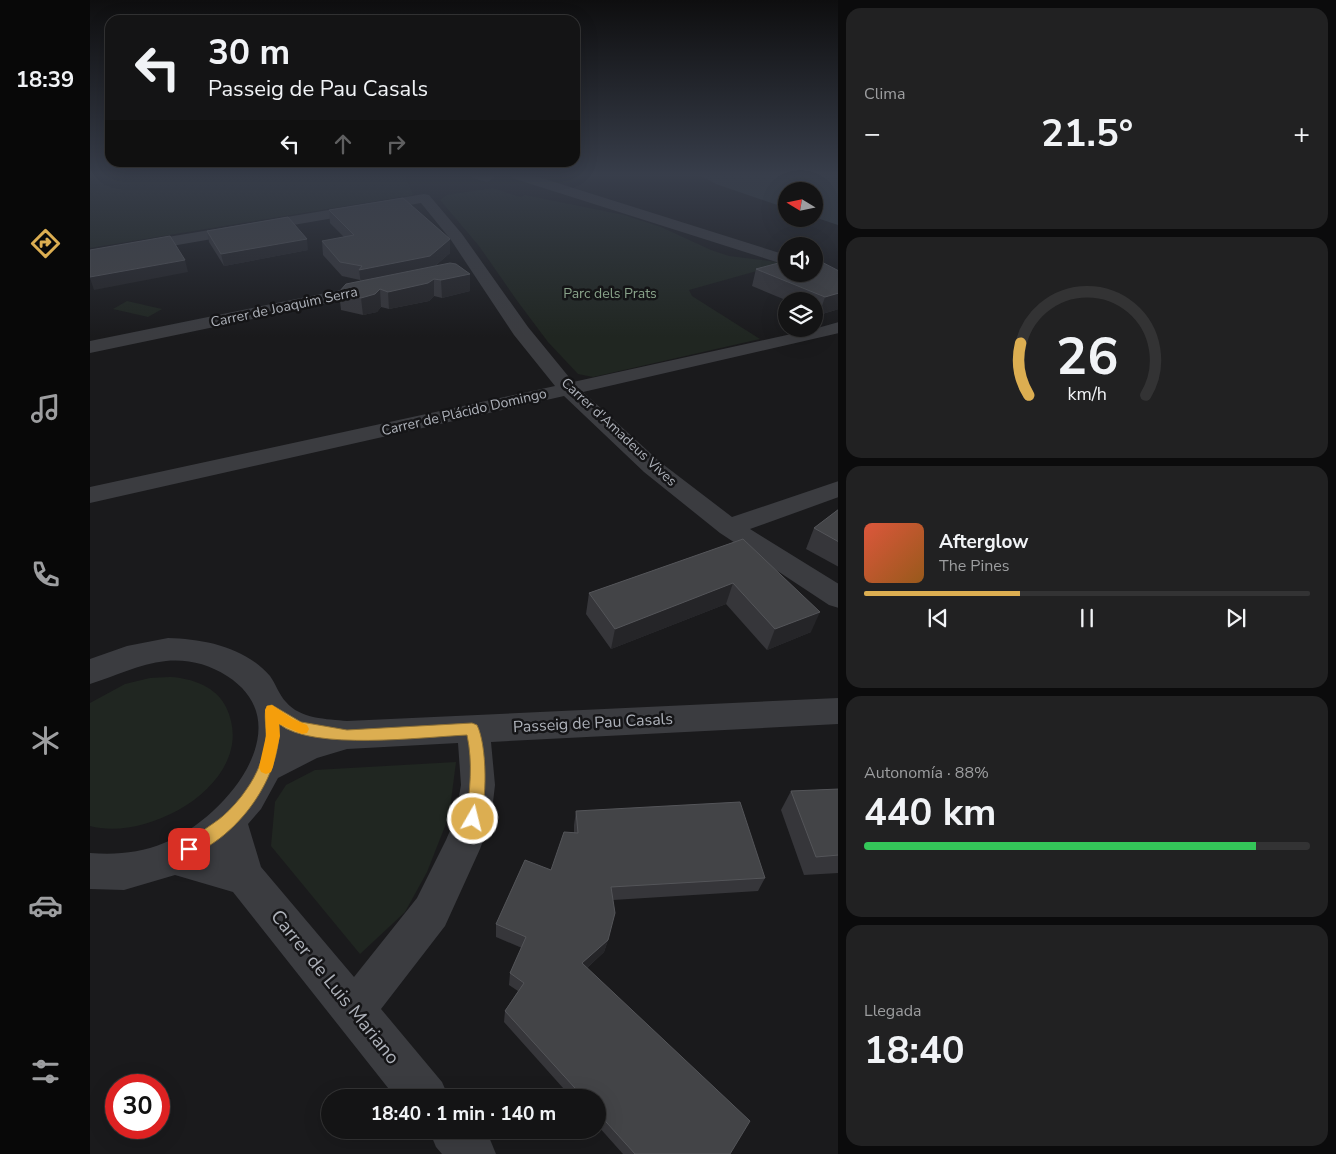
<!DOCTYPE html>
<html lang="es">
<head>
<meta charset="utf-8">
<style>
	body { margin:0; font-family:"Nunito Sans",sans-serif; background:#212122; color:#f1f3f6; height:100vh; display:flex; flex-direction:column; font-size:19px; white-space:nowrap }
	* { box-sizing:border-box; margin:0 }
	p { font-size:16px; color:#9d9ea0 }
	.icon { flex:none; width:28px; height:28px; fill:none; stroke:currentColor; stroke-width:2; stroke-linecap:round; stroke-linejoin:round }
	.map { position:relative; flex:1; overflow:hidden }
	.panel { display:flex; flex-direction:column; gap:8px; padding:8px; background:#0b0b0c; width:498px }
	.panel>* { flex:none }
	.guide { position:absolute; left:15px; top:15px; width:475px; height:152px; border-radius:15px; box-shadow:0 5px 20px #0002,0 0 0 1px #333334; background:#141415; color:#f1f3f6; overflow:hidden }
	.needle { width:32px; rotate:280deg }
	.tools { position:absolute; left:688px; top:182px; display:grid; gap:10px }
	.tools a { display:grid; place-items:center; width:45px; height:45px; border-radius:50%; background:#141415; box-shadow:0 5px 20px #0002,0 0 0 1px #333334; font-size:25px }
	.speed { position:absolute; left:15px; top:1074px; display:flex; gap:10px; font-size:25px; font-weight:700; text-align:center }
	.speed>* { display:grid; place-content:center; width:65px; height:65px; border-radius:50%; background:#141415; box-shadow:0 5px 20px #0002,0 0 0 1px #333334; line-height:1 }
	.speed .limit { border:8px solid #d22; background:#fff; color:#111 }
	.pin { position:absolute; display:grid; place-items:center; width:42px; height:42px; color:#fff; margin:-21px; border-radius:10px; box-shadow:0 2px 8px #0006 }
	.me { position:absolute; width:55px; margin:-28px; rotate:8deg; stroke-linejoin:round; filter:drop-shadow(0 0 4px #0008) }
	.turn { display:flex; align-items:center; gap:18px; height:105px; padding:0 20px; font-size:22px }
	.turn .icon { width:65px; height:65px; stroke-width:2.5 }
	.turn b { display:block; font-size:35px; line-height:42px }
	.lanes { display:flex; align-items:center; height:48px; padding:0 20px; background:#0003; justify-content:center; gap:25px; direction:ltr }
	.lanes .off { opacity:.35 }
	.big { font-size:38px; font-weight:700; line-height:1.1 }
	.panel .widget { flex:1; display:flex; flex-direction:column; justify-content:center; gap:8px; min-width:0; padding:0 18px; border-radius:15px; background:#212122 }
	.panel .dial { align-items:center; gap:0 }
	.dial svg { height:130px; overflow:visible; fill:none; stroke:#333334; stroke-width:7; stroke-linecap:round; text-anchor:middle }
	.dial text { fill:#f1f3f6; stroke:none }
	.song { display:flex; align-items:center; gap:15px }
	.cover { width:60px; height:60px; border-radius:8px; background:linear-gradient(135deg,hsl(10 70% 55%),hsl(30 70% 35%)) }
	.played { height:5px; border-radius:2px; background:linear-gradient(90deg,#dcae51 35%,#333334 35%) }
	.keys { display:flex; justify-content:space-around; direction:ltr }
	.heat { display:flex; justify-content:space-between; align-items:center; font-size:28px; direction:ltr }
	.charge { height:8px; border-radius:4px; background:linear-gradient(90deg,#34c759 88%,#333334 0) }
	.trip { position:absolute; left:231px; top:1089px; width:285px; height:50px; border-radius:25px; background:#141415; box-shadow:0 5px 20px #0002,0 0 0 1px #333334; font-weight:700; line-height:50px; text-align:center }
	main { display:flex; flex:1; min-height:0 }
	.dock { display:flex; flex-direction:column; width:90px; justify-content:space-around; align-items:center; background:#080808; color:#9d9ea0 }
	.dock .icon { width:35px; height:35px }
	.dock .current { color:#dcae51 }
	.dock b { font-size:22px; color:#f1f3f6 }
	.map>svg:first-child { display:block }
</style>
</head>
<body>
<main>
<nav class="dock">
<b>18:39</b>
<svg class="icon current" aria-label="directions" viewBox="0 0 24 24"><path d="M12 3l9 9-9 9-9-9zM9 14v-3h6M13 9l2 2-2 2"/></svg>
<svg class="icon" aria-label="music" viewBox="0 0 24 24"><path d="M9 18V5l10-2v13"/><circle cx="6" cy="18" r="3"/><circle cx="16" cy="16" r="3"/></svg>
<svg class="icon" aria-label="phone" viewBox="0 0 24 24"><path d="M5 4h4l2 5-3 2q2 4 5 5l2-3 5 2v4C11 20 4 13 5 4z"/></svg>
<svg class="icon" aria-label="climate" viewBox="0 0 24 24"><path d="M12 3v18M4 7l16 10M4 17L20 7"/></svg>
<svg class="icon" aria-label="car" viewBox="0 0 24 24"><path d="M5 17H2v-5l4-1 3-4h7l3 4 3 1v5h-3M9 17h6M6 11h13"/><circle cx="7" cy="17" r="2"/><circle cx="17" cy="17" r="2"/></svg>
<svg class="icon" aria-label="filters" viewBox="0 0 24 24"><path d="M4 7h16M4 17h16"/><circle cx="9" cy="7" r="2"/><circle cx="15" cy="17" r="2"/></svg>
</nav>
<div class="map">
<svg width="749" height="1154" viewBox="0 0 749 1154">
	<rect width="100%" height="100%" fill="#1a1a1c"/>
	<g fill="#202621">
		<path d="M 0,175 L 315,175 L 323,195 L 0,248 Z"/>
		<path d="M 403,188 L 430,197 L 435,195 L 534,215 L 571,227 L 621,250 L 639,256 L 696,263 L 599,290 L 602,296 L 670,339 L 503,377 L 488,374 L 458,342 L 428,302 L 389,246 L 350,200 L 357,195 Z"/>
		<path d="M 37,301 L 72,309 L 58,317 L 23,309 Z"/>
		<path d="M 60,678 C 69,678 80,676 90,678 C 109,681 128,690 136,707 C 171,779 61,843 0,826 L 0,703 L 35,684 Z"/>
		<path d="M 366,762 L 359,816 L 337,872 L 315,912 L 270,954 L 181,846 L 185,802 L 196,785 L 225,770 Z"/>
	</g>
	<path fill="#31393e" d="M 610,175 L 748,175 L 748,225 L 724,217 L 724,191 L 696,191 L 696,208 L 626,184 Z"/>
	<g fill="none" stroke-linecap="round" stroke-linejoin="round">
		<g fill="#3b3c40" fill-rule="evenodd">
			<path d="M 381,175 L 402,175 L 404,178 L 397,182 L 382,178 Z"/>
			<path d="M 421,175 L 442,175 L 696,255 L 696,265 L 422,178 Z"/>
			<path d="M 334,194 L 339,195 L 372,234 L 438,327 L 483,382 L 724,329 L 749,322 L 749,333 L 493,392 L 570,462 L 642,517 L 749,481 L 749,497 L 660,529 L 749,584 L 749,608 L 739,605 L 630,533 L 554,472 L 474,396 L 0,503 L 0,487 L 465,386 L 424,335 L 361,240 L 331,203 L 0,260 L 0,250 Z"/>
			<path d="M 285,283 L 291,284 L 294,288 L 291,292 L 0,353 L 0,341 Z"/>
			<path d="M 78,638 C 114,639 155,647 180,676 C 186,684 189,695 196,702 C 210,719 237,719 257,721 L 749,698 L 749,724 L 401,742 L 405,785 L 401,819 L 390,849 L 355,926 L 291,1009 L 352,1082 L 359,1098 L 306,1098 L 143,892 L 85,875 L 34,890 L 0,889 L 0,853 C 26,855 50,853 74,843 C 133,820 214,725 137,676 C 118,664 98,659 76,661 C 48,664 26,676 0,684 L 0,659 L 37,646 ZM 368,743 L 371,785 L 365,819 L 356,840 L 327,898 L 264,977 L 171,867 L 158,824 L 171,809 L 188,778 L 227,758 L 257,749 Z"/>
			<path d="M 339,1130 L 393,1130 L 399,1137 L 406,1154 L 352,1154 L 346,1147 Z"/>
		</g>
	</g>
	<g fill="#36363a">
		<path d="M 239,210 L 360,253 L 345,266 L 380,274 L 380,291 L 352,298 L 344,296 L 339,301 L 299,309 L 291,307 L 287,312 L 273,315 L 251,310 L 249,292 L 270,281 L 270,280 L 252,276 L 233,255 L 232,241 L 254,237 L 240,223 Z"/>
		<path d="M 117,231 L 218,250 L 134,266 L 119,242 Z"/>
		<path d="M 666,269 L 749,271 L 749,309 L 729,315 L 724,312 L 724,301 L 698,301 L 662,286 Z"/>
		<path d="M 749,509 L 749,567 L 716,549 L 724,528 Z"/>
		<path d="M 653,539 L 721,632 L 677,650 L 636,604 L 521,649 L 496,614 L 499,593 Z"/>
		<path d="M 749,789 L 749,873 L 714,875 L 691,810 L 701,791 Z"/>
		<path d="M 486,811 L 675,878 L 668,891 L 523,900 L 518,940 L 514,952 L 497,968 L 640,1154 L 533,1154 L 508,1126 L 508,1098 L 482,1098 L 414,1022 L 415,1011 L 428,991 L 419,985 L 420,973 L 432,948 L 406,937 L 406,924 L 461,870 L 484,833 L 484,825 Z"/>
	</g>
	<g fill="#252528">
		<path d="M 217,239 L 218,250 L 134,266 L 131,254 Z"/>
		<path d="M 360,239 L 360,253 L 340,270 L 271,284 L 269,270 Z"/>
		<path d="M 95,260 L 98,272 L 4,290 L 0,278 L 0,277 Z"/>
		<path d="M 380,274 L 380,291 L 352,298 L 351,280 Z"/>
		<path d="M 344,279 L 344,296 L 339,301 L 299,309 L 298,292 Z"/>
		<path d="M 290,289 L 291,307 L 287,312 L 273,315 L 271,298 Z"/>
		<path d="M 749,293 L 749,309 L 729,315 L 735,297 Z"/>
		<path d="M 643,583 L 636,604 L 521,649 L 525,629 Z"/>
		<path d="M 730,612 L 721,632 L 677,650 L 685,629 Z"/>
		<path d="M 518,940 L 514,952 L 489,975 L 492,963 Z"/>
	</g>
	<g fill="#434447" stroke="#545559">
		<path d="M 313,198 L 360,239 L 340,256 L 269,270 L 272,266 L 250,262 L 232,241 L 264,235 L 239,210 Z"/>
		<path d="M 198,217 L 217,239 L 131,254 L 117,231 Z"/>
		<path d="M 80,236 L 95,260 L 0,277 L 0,250 Z"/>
		<path d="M 724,258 L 749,271 L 749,293 L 735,297 L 666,269 L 696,261 L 696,274 L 724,274 Z"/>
		<path d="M 360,263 L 366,264 L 380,274 L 351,280 L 344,279 L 338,283 L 298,292 L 290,289 L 285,294 L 271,298 L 249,292 L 256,284 Z"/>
		<path d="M 749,509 L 749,542 L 724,528 Z"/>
		<path d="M 653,539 L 730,612 L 685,629 L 643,583 L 525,629 L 499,593 Z"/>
		<path d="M 749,789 L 749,855 L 726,857 L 701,791 Z"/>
		<path d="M 650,802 L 675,878 L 521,887 L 525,913 L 518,940 L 492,963 L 660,1121 L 640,1154 L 545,1154 L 508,1113 L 508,1098 L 494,1098 L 415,1011 L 434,983 L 420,973 L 436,937 L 406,924 L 435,860 L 461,870 L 474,832 L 488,833 L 486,811 Z"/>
	</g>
	<linearGradient id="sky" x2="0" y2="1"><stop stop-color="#0e0e0f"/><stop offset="0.52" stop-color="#383e4b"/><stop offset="1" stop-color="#383e4b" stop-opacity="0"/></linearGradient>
	<rect width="749" height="337" fill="url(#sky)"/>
	<path fill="#dcae51" stroke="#8f7135" d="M 182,705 L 211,722 L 257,730 L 382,723 L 387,725 C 397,745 398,803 388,824 L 383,826 L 378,824 L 376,819 C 380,790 383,763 377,735 C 333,737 223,751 189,724 C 192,777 148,837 99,856 L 94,854 L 92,849 C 95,841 124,824 133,816 C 141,809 150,799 156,790 C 167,775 175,755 176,737 C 177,727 173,715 177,706 Z"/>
	<path fill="#f59e0b" d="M 182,705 L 203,719 L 217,725 L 219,729 L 217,733 L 212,734 L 189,724 L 190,736 L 183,767 L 181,772 L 176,774 L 171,772 L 169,767 L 176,736 L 175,710 L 177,706 Z"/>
	<g text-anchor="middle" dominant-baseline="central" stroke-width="5" stroke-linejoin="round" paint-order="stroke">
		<g font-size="14" fill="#88a289" stroke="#151517">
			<text x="520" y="293">Parc dels Prats</text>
		</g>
		<g font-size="14" fill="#aeb2ba" stroke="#151517">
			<text transform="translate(194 307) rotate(-12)">Carrer de Joaquim Serra</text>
			<text transform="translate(374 412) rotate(-13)">Carrer de Plácido Domingo</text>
			<text transform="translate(529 432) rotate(43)">Carrer d'Amadeus Vives</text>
		</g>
		<g font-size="16" fill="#aeb2ba" stroke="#151517">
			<text transform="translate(503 723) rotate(-3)">Passeig de Pau Casals</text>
		</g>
		<g font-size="19" fill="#aeb2ba" stroke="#151517">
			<text transform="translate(245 987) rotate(51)">Carrer de Luis Mariano</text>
		</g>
	</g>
</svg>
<div class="tools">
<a><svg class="needle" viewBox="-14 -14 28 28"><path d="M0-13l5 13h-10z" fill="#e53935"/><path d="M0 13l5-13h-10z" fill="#9d9ea0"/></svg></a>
<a><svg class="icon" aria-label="sound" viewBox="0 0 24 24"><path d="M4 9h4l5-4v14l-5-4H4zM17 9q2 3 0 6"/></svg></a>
<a><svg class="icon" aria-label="layers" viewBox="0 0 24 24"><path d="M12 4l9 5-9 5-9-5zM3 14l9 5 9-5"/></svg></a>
</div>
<div class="speed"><div class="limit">30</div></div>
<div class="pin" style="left:99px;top:849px;background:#d93025"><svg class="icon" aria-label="arrive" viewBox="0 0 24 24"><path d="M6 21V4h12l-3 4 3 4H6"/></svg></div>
<svg class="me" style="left:383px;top:819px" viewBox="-20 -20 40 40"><circle r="17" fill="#dcae51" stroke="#fff" stroke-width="3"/><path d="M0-11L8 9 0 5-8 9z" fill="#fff"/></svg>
<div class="trip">18:40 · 1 min · 140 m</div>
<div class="guide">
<div class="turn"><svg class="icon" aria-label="left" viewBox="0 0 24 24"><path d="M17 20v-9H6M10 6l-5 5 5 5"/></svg><div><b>30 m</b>Passeig de Pau Casals</div></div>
<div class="lanes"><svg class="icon" aria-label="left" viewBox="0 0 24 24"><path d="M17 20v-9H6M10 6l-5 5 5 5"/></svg><svg class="icon off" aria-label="ahead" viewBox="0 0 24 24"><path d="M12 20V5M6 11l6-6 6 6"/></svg><svg class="icon off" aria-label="right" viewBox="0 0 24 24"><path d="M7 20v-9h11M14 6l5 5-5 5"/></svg></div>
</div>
</div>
<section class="panel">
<div class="widget"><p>Clima</p>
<div class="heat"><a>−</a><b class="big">21.5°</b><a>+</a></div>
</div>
<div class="widget dial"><svg viewBox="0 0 100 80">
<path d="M14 69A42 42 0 1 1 86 69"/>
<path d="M14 69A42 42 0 0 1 9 37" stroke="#dcae51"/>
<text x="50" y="56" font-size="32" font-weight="700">26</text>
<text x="50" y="72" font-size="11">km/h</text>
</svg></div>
<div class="widget">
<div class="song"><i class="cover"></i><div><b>Afterglow</b><p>The Pines</p></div></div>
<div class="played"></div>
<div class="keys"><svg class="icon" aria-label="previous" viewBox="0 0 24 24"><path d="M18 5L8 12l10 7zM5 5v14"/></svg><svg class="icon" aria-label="pause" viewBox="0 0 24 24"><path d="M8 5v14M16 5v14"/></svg><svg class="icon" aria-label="next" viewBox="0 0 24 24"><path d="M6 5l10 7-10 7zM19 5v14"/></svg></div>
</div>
<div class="widget"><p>Autonomía · 88%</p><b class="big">440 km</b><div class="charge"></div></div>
<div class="widget"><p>Llegada</p><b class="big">18:40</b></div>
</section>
</main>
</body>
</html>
